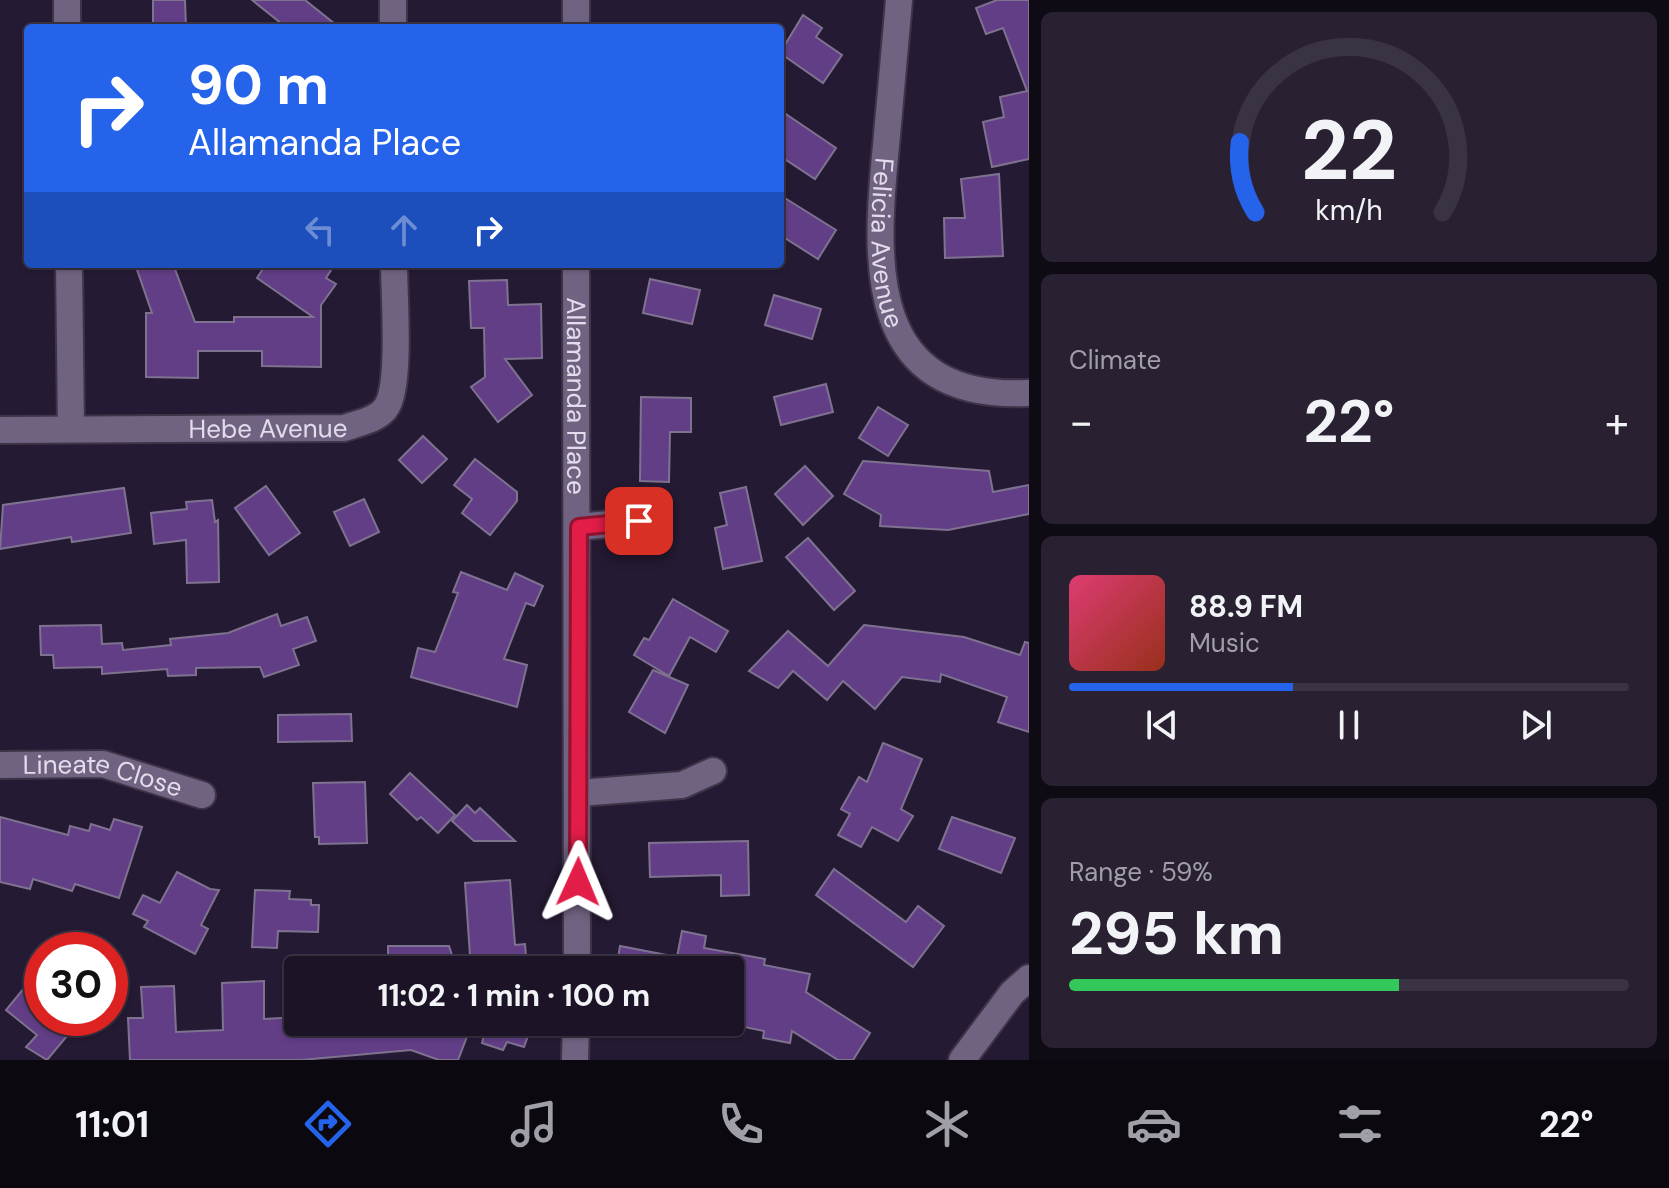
<!DOCTYPE html>
<html lang="en">
<head>
<meta charset="utf-8">
<style>
	body { margin:0; font-family:"DM Sans",sans-serif; background:#292132; color:#f1f3f6; height:100vh; display:flex; flex-direction:column; font-size:30px; white-space:nowrap }
	* { box-sizing:border-box; margin:0 }
	p { font-size:26px; color:#a09ea7 }
	.icon { flex:none; width:44px; height:44px; fill:none; stroke:currentColor; stroke-width:2; stroke-linecap:round; stroke-linejoin:round }
	.map { position:relative; flex:1; overflow:hidden }
	.panel { display:flex; flex-direction:column; gap:12px; padding:12px; background:#0f0b15; width:640px }
	.panel>* { flex:none }
	.guide { position:absolute; left:24px; top:24px; width:760px; height:244px; border-radius:8px; box-shadow:0 2px 6px #0004,0 0 0 2px #3a3343; background:#2563eb; color:#fff; overflow:hidden }
	.speed { position:absolute; left:24px; top:932px; display:flex; gap:16px; font-size:40px; font-weight:700; text-align:center }
	.speed>* { display:grid; place-content:center; width:104px; height:104px; border-radius:50%; background:#1c1426; box-shadow:0 2px 6px #0004,0 0 0 2px #3a3343; line-height:1 }
	.speed .limit { border:12px solid #d22; background:#fff; color:#111 }
	.pin { position:absolute; display:grid; place-items:center; width:68px; height:68px; color:#fff; margin:-34px; border-radius:16px; box-shadow:0 4px 12px #0006 }
	.me { position:absolute; width:88px; margin:-44px; rotate:1deg; stroke-linejoin:round; filter:drop-shadow(0 0 6px #0008) }
	.turn { display:flex; align-items:center; gap:28px; height:168px; padding:0 32px; font-size:36px }
	.turn .icon { width:104px; height:104px; stroke-width:2.5 }
	.turn b { display:block; font-size:56px; line-height:68px }
	.lanes { display:flex; align-items:center; height:76px; padding:0 32px; background:#0003; justify-content:center; gap:40px; direction:ltr }
	.lanes .off { opacity:.35 }
	.big { font-size:60px; font-weight:700; line-height:1.1 }
	.panel .card { flex:1; display:flex; flex-direction:column; justify-content:center; gap:12px; min-width:0; padding:0 28px; border-radius:12px; background:#292132 }
	.panel .dial { align-items:center; gap:0 }
	.dial svg { height:208px; overflow:visible; fill:none; stroke:#3a3343; stroke-width:7; stroke-linecap:round; text-anchor:middle }
	.dial text { fill:#f1f3f6; stroke:none }
	.song { display:flex; align-items:center; gap:24px }
	.cover { width:96px; height:96px; border-radius:12px; background:linear-gradient(135deg,hsl(340 70% 55%),hsl(10 70% 35%)) }
	.played { height:8px; border-radius:4px; background:linear-gradient(90deg,#2563eb 40%,#3a3343 40%) }
	.keys { display:flex; justify-content:space-around; direction:ltr }
	.heat { display:flex; justify-content:space-between; align-items:center; font-size:44px; direction:ltr }
	.charge { height:12px; border-radius:6px; background:linear-gradient(90deg,#34c759 59%,#3a3343 0) }
	.trip { position:absolute; left:284px; top:956px; width:460px; height:80px; border-radius:8px; background:#1c1426; box-shadow:0 2px 6px #0004,0 0 0 2px #3a3343; font-weight:700; line-height:80px; text-align:center }
	.tab-bar { display:flex; height:128px; justify-content:space-around; align-items:center; background:#0b080f; color:#a09ea7 }
	.tab-bar .icon { width:56px; height:56px }
	.tab-bar .current { color:#2563eb }
	.tab-bar b { font-size:36px; color:#f1f3f6 }
	main { display:flex; flex:1; min-height:0 }
	.map>svg:first-child { display:block }
</style>
</head>
<body>
<main>
<div class="map">
<svg width="1029" height="1060" viewBox="0 0 1029 1060">
	<rect width="100%" height="100%" fill="#251a33"/>
	<g fill="#613e86" stroke="#7f7290" stroke-width="2">
		<path d="M 153,0 L 185,0 L 186,28 L 153,28 Z"/>
		<path d="M 252,0 L 305,0 L 340,28 L 287,28 Z"/>
		<path d="M 997,0 L 1029,0 L 1029,159 L 992,167 L 983,122 L 1004,117 L 1000,97 L 1027,91 L 1003,28 L 986,34 L 976,8 Z"/>
		<path d="M 803,15 L 822,28 L 816,37 L 842,55 L 823,83 L 780,53 Z"/>
		<path d="M 780,110 L 836,148 L 815,179 L 780,156 Z"/>
		<path d="M 999,174 L 1003,256 L 945,258 L 944,218 L 965,218 L 961,179 Z"/>
		<path d="M 780,195 L 836,230 L 818,259 L 780,235 Z"/>
		<path d="M 135,264 L 173,264 L 195,322 L 234,322 L 234,317 L 313,317 L 257,278 L 266,264 L 335,264 L 326,278 L 336,284 L 321,305 L 321,367 L 262,366 L 262,351 L 198,351 L 198,378 L 146,377 L 146,313 L 152,313 Z"/>
		<path d="M 650,279 L 700,290 L 692,324 L 643,313 Z"/>
		<path d="M 507,280 L 508,305 L 541,304 L 542,358 L 505,359 L 532,395 L 498,422 L 471,387 L 485,377 L 484,328 L 471,328 L 469,281 Z"/>
		<path d="M 774,295 L 821,309 L 812,339 L 765,325 Z"/>
		<path d="M 826,384 L 833,412 L 781,425 L 774,397 Z"/>
		<path d="M 641,397 L 691,398 L 691,432 L 670,432 L 669,482 L 640,481 Z"/>
		<path d="M 878,407 L 908,425 L 888,456 L 859,438 Z"/>
		<path d="M 423,436 L 447,459 L 422,483 L 399,460 Z"/>
		<path d="M 475,459 L 517,492 L 517,501 L 490,535 L 462,513 L 472,499 L 454,485 Z"/>
		<path d="M 863,461 L 989,471 L 993,492 L 1029,485 L 1029,514 L 948,530 L 880,526 L 881,515 L 844,494 Z"/>
		<path d="M 805,466 L 833,496 L 803,525 L 775,494 Z"/>
		<path d="M 266,486 L 300,533 L 269,555 L 235,508 Z"/>
		<path d="M 746,487 L 762,561 L 723,569 L 715,528 L 727,525 L 720,493 Z"/>
		<path d="M 124,488 L 131,533 L 72,542 L 71,537 L 0,549 L 3,505 Z"/>
		<path d="M 364,499 L 379,532 L 350,546 L 334,512 Z"/>
		<path d="M 212,500 L 215,522 L 218,520 L 219,582 L 187,583 L 186,540 L 154,544 L 151,513 L 187,509 L 186,502 Z"/>
		<path d="M 808,538 L 855,591 L 834,610 L 786,557 Z"/>
		<path d="M 461,572 L 507,590 L 515,573 L 543,586 L 534,606 L 526,603 L 504,659 L 527,665 L 517,707 L 411,677 L 418,648 L 435,652 L 458,593 L 453,592 Z"/>
		<path d="M 673,599 L 728,631 L 716,652 L 690,637 L 669,676 L 634,655 L 644,638 L 649,640 Z"/>
		<path d="M 277,614 L 281,626 L 307,617 L 316,641 L 293,649 L 299,665 L 264,677 L 260,667 L 196,668 L 196,675 L 168,676 L 167,669 L 102,674 L 102,667 L 54,668 L 53,655 L 41,655 L 40,626 L 101,625 L 102,644 L 122,643 L 123,650 L 171,645 L 170,639 L 228,633 Z"/>
		<path d="M 864,625 L 964,637 L 1020,655 L 1025,642 L 1029,643 L 1029,732 L 998,722 L 1007,697 L 941,674 L 940,682 L 902,677 L 875,709 L 843,681 L 827,700 L 793,671 L 778,688 L 749,671 L 788,631 L 828,666 Z"/>
		<path d="M 653,670 L 688,685 L 665,733 L 629,712 Z"/>
		<path d="M 351,714 L 352,741 L 278,742 L 278,715 Z"/>
		<path d="M 883,743 L 922,759 L 901,809 L 913,816 L 898,841 L 872,827 L 861,847 L 838,835 L 850,814 L 841,809 L 859,777 L 867,782 Z"/>
		<path d="M 410,773 L 455,815 L 438,833 L 421,817 L 417,820 L 390,794 Z"/>
		<path d="M 365,782 L 367,843 L 319,844 L 319,837 L 315,837 L 313,783 Z"/>
		<path d="M 467,805 L 475,813 L 480,808 L 515,841 L 474,841 L 452,821 Z"/>
		<path d="M 0,817 L 68,835 L 70,826 L 89,831 L 91,824 L 110,830 L 114,819 L 142,827 L 119,898 L 75,884 L 72,891 L 33,879 L 30,889 L 0,882 Z"/>
		<path d="M 952,817 L 1015,838 L 1001,873 L 939,849 Z"/>
		<path d="M 748,841 L 749,895 L 721,896 L 721,875 L 650,877 L 649,843 Z"/>
		<path d="M 834,869 L 906,922 L 918,906 L 944,926 L 913,967 L 816,895 Z"/>
		<path d="M 177,872 L 210,889 L 219,890 L 201,925 L 208,929 L 195,954 L 144,927 L 148,921 L 133,914 L 143,895 L 160,903 Z"/>
		<path d="M 510,880 L 515,945 L 525,944 L 527,970 L 471,970 L 465,883 Z"/>
		<path d="M 255,890 L 290,891 L 289,899 L 311,900 L 311,905 L 319,905 L 318,932 L 278,931 L 277,948 L 252,947 Z"/>
		<path d="M 682,931 L 706,936 L 704,948 L 765,959 L 764,965 L 810,974 L 806,992 L 870,1033 L 853,1060 L 838,1060 L 792,1031 L 790,1043 L 763,1038 L 764,1031 L 730,1024 L 730,970 L 616,970 L 620,946 L 677,957 Z"/>
		<path d="M 388,946 L 449,946 L 457,970 L 388,970 Z"/>
		<path d="M 42,966 L 42,1018 L 82,1018 L 47,1060 L 26,1047 L 37,1035 L 6,1010 Z"/>
		<path d="M 264,981 L 264,1019 L 298,1017 L 298,1022 L 407,1022 L 423,1027 L 425,1022 L 434,1022 L 468,1034 L 458,1060 L 439,1060 L 411,1050 L 301,1060 L 130,1060 L 128,1018 L 143,1018 L 141,987 L 174,986 L 176,1032 L 223,1030 L 222,983 Z"/>
		<path d="M 461,1022 L 533,1022 L 524,1047 L 507,1042 L 503,1050 L 482,1043 L 484,1034 L 460,1026 Z"/>
	</g>
	<g fill="none" stroke-linecap="round" stroke-linejoin="round">
		<g stroke="#3e3448" stroke-width="30">
			<g id="minor">
				<path d="M 67,0 L 67,28"/>
				<path d="M 393,0 L 393,28"/>
				<path id="s1" d="M 899,0 C 895,49 890,98 886,146 C 874,265 867,401 1029,393"/>
				<path d="M 576,28 L 576,0"/>
				<path d="M 69,264 L 71,429"/>
				<path id="s2" d="M 576,264 L 577,970"/>
				<path id="s3" d="M 0,430 L 344,428 C 358,423 379,420 387,406 C 401,383 394,294 394,264"/>
				<path d="M 579,527 L 639,521"/>
				<path id="s4" d="M 0,765 L 103,764 L 202,795"/>
				<path d="M 579,793 L 682,785 L 713,771"/>
				<path d="M 575,1060 L 576,1022"/>
				<path d="M 962,1060 L 1012,993 L 1029,978"/>
			</g>
		</g>
		<use href="#minor" stroke="#706381" stroke-width="26"/>
	</g>
	<g fill="none" stroke-linecap="round" stroke-linejoin="round">
		<g stroke="#92132f" stroke-width="20">
			<path id="route" d="M 578,882 L 579,527 L 639,521"/>
		</g>
		<use href="#route" stroke="#e11d48" stroke-width="14"/>
	</g>
	<g text-anchor="middle" dominant-baseline="central" stroke-width="8" stroke-linejoin="round" paint-order="stroke">
		<g font-size="26" fill="#e3dced" stroke="#0c0812">
			<text stroke="none"><textPath href="#s1" startOffset="244">Felicia Avenue</textPath></text>
			<text stroke="none"><textPath href="#s2" startOffset="132">Allamanda Place</textPath></text>
			<text stroke="none"><textPath href="#s3" startOffset="268">Hebe Avenue</textPath></text>
			<text stroke="none"><textPath href="#s4" startOffset="104">Lineate Close</textPath></text>
		</g>
	</g>
</svg>
<div class="speed"><div class="limit">30</div></div>
<div class="pin" style="left:639px;top:521px;background:#d93025"><svg class="icon" aria-label="arrive" viewBox="0 0 24 24"><path d="M6 21V4h12l-3 4 3 4H6"/></svg></div>
<svg class="me" style="left:578px;top:882px" viewBox="-20 -20 40 40"><path d="M0-17L14 15 0 8-14 15z" fill="#e11d48" stroke="#fff" stroke-width="4"/></svg>
<div class="trip">11:02 · 1 min · 100 m</div>
<div class="guide">
<div class="turn"><svg class="icon" aria-label="right" viewBox="0 0 24 24"><path d="M7 20v-9h11M14 6l5 5-5 5"/></svg><div><b>90 m</b>Allamanda Place</div></div>
<div class="lanes"><svg class="icon off" aria-label="left" viewBox="0 0 24 24"><path d="M17 20v-9H6M10 6l-5 5 5 5"/></svg><svg class="icon off" aria-label="ahead" viewBox="0 0 24 24"><path d="M12 20V5M6 11l6-6 6 6"/></svg><svg class="icon" aria-label="right" viewBox="0 0 24 24"><path d="M7 20v-9h11M14 6l5 5-5 5"/></svg></div>
</div>
</div>
<section class="panel">
<div class="card dial"><svg viewBox="0 0 100 80">
<path d="M14 69A42 42 0 1 1 86 69"/>
<path d="M14 69A42 42 0 0 1 8 42" stroke="#2563eb"/>
<text x="50" y="56" font-size="32" font-weight="700">22</text>
<text x="50" y="72" font-size="11">km/h</text>
</svg></div>
<div class="card"><p>Climate</p>
<div class="heat"><a>−</a><b class="big">22°</b><a>+</a></div>
</div>
<div class="card">
<div class="song"><i class="cover"></i><div><b>88.9 FM</b><p>Music</p></div></div>
<div class="played"></div>
<div class="keys"><svg class="icon" aria-label="previous" viewBox="0 0 24 24"><path d="M18 5L8 12l10 7zM5 5v14"/></svg><svg class="icon" aria-label="pause" viewBox="0 0 24 24"><path d="M8 5v14M16 5v14"/></svg><svg class="icon" aria-label="next" viewBox="0 0 24 24"><path d="M6 5l10 7-10 7zM19 5v14"/></svg></div>
</div>
<div class="card"><p>Range · 59%</p><b class="big">295 km</b><div class="charge"></div></div>
</section>
</main>
<nav class="tab-bar">
<b>11:01</b>
<svg class="icon current" aria-label="directions" viewBox="0 0 24 24"><path d="M12 3l9 9-9 9-9-9zM9 14v-3h6M13 9l2 2-2 2"/></svg>
<svg class="icon" aria-label="music" viewBox="0 0 24 24"><path d="M9 18V5l10-2v13"/><circle cx="6" cy="18" r="3"/><circle cx="16" cy="16" r="3"/></svg>
<svg class="icon" aria-label="phone" viewBox="0 0 24 24"><path d="M5 4h4l2 5-3 2q2 4 5 5l2-3 5 2v4C11 20 4 13 5 4z"/></svg>
<svg class="icon" aria-label="climate" viewBox="0 0 24 24"><path d="M12 3v18M4 7l16 10M4 17L20 7"/></svg>
<svg class="icon" aria-label="car" viewBox="0 0 24 24"><path d="M5 17H2v-5l4-1 3-4h7l3 4 3 1v5h-3M9 17h6M6 11h13"/><circle cx="7" cy="17" r="2"/><circle cx="17" cy="17" r="2"/></svg>
<svg class="icon" aria-label="filters" viewBox="0 0 24 24"><path d="M4 7h16M4 17h16"/><circle cx="9" cy="7" r="2"/><circle cx="15" cy="17" r="2"/></svg>
<b>22°</b>
</nav>
</body>
</html>
